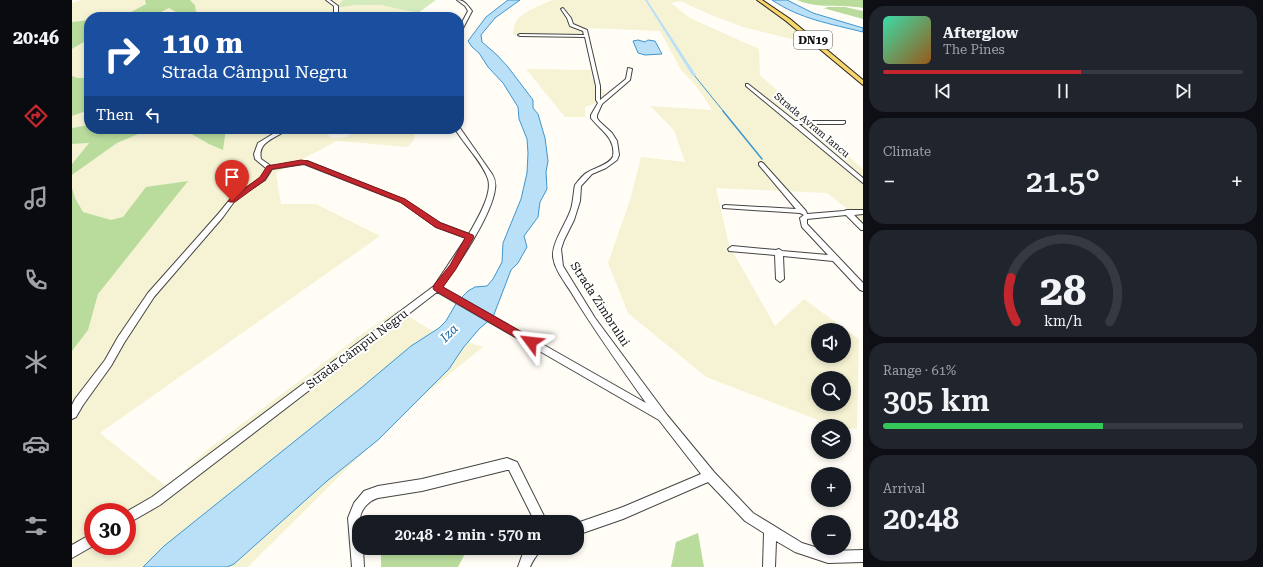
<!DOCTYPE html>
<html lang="en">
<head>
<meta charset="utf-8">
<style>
	body { margin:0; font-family:"Roboto Serif",serif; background:#20242c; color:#f1f3f6; height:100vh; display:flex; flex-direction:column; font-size:15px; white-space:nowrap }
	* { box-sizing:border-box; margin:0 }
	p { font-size:13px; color:#9ea1a6 }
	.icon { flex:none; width:22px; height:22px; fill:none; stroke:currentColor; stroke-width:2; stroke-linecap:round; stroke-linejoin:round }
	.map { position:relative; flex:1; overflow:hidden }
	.drawer { display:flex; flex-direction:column; gap:6px; padding:6px; background:#0d0f14; width:400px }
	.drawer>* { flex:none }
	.top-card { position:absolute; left:12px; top:12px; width:380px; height:122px; border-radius:16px; box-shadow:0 2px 6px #0003; background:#1a4fa0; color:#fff; overflow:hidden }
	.buttons { position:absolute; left:739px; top:323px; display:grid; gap:8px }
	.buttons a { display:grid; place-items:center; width:40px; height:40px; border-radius:50%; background:#171b24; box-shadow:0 2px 6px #0003; font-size:20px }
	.speed { position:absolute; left:12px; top:503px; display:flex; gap:8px; font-size:20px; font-weight:700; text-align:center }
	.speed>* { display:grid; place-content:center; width:52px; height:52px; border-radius:50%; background:#171b24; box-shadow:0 2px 6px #0003; line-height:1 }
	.speed .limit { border:6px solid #d22; background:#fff; color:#111 }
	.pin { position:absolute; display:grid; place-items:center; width:34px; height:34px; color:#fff; margin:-41px -17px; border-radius:50% 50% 50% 0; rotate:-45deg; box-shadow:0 0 4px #0007 }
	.pin .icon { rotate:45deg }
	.me { position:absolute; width:44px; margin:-22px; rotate:300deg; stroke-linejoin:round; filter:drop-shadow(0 0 3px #0008) }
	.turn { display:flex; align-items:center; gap:14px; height:84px; padding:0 12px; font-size:18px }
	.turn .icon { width:52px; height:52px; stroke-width:2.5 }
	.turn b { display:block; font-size:28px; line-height:34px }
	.then { display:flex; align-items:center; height:38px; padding:0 12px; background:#0003; gap:8px; font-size:15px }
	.big { font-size:30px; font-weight:600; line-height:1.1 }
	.drawer .card { flex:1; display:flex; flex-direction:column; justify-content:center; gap:6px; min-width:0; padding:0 14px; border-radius:16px; background:#20242c }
	.drawer .dial { align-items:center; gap:0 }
	.dial svg { height:104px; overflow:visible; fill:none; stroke:#363941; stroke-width:7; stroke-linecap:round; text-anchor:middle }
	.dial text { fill:#f1f3f6; stroke:none }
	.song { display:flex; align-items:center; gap:12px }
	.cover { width:48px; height:48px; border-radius:6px; background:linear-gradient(135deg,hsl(160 70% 55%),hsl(30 70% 35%)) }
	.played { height:4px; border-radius:2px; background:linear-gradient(90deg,#c4262e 55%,#363941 55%) }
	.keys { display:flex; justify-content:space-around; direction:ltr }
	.heat { display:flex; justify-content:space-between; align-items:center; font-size:22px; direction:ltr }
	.charge { height:6px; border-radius:3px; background:linear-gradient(90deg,#34c759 61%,#363941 0) }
	.trip { position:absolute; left:280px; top:515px; width:232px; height:40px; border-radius:16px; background:#171b24; box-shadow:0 2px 6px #0003; font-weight:600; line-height:40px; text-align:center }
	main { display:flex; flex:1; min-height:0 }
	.tab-bar { display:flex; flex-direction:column; width:72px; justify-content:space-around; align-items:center; background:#090b0e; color:#9ea1a6 }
	.tab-bar .icon { width:28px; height:28px }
	.tab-bar .current { color:#c4262e }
	.tab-bar b { font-size:18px; color:#f1f3f6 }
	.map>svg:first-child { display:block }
</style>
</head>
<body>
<main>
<nav class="tab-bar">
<b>20:46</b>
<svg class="icon current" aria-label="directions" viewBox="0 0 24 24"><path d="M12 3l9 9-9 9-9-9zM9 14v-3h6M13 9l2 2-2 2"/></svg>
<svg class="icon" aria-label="music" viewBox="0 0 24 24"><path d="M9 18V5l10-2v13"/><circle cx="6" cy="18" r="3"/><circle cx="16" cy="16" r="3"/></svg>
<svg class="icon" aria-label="phone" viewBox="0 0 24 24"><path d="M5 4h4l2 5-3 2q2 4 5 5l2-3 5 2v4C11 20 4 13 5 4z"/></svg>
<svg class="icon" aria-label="climate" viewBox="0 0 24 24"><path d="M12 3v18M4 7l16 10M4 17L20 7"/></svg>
<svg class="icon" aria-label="car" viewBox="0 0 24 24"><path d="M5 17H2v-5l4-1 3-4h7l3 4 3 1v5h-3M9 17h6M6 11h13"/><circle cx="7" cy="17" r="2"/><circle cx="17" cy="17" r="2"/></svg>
<svg class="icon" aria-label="filters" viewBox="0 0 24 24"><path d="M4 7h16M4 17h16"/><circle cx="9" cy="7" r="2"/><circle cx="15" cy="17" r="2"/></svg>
</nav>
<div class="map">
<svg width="791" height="567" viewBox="0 0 791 567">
	<rect width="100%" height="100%" fill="#fffdf5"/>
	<g fill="#f6f3d4" fill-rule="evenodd">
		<path d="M 9,0 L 73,0 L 74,4 L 59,12 L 57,17 L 17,17 L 17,20 L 0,22 L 0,3 Z"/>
		<path d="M 118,0 L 271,0 L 263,8 L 286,5 L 308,5 L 346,13 L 348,17 L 124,17 L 135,16 L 124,12 L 123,5 Z"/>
		<path d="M 480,0 L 688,0 L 720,18 L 712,19 L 739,44 L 671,27 L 639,15 L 608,1 L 599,3 L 618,18 L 687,49 L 688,75 L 791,169 L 791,221 L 755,193 L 644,188 L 657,245 L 703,326 L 732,299 L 787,339 L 785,429 L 772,428 L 772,426 L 762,426 L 634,377 L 556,313 L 536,263 L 558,200 L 569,157 L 613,162 L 602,130 L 578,106 L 640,110 L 625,87 L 609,70 L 588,31 L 515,28 L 512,35 L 441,35 L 442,25 L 447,17 L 458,10 ZM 746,330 L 772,330 L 772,356 L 746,356 ZM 746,378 L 772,378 L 772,404 L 746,404 Z"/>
		<path d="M 97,8 L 112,16 L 79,17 L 83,14 Z"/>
		<path d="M 17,39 L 17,78 L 6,78 L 0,76 L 0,49 Z"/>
		<path d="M 454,69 L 519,70 L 520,78 L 533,92 L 529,101 L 513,107 L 513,117 L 493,117 Z"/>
		<path d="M 17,110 L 17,125 L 0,128 L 0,116 Z"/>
		<path d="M 74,129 L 111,129 L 150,149 L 154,129 L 171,129 L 177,132 L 183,129 L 252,129 L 259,138 L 274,137 L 286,129 L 340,129 L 343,138 L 336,147 L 265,141 L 204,173 L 209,204 L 244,204 L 308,236 L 28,433 L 95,487 L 135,450 L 294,331 L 326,310 L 357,329 L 411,347 L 336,408 L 176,567 L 0,567 L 0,175 L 45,143 ZM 21,512 L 55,512 L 55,546 L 21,546 Z"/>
		<path d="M 17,143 L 0,164 L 0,144 Z"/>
	</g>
	<path fill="#d5ebbd" d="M 271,0 L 364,0 L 346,13 L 308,5 L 286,5 L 263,8 Z"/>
	<g fill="#b9dc9c">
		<path d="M 73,0 L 118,0 L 123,5 L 124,12 L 136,16 L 111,17 L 111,16 L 97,8 L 79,17 L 57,17 L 59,12 L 74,4 Z"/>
		<path d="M 725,0 L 791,0 L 791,8 C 769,4 745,9 725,0 Z"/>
		<path d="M 754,7 L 773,7 L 791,11 L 791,19 L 751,8 L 755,8 Z"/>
		<path d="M 17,20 L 17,39 L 0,49 L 0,22 Z"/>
		<path d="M 0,76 L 6,78 L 17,78 L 17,110 L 0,116 Z"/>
		<path d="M 17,125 L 17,129 L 78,129 L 45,143 L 0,175 L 0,164 L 17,143 L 0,144 L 0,128 Z"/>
		<path d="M 111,129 L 154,129 L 151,150 L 137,144 Z"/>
		<path d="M 116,181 L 26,294 L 16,330 L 0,351 L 0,188 L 3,198 L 11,212 L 39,220 L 51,217 L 74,187 Z"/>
		<path d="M 626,533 L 632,567 L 599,567 L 604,542 Z"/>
		<path d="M 309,548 L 396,548 L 386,567 L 309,567 Z"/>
	</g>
	<g fill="#b9e0f7" stroke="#3f96cf">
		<path d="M 436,0 L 448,0 L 423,18 L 409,35 L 410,42 L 425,55 L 436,67 L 458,96 L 461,100 L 461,108 L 466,114 L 473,138 L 476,161 L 474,172 L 475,189 L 468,202 L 466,217 L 452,236 L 455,247 L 446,263 L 439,270 L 421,317 L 407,329 L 391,348 L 377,369 L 306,440 L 255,481 L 162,564 L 155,567 L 71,567 L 92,546 L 289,388 L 339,346 L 367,328 L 374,321 L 385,302 L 396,291 L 403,287 L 415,286 L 421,279 L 430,262 L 431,243 L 449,199 L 455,173 L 456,153 L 455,139 L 447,119 L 446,107 L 431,83 L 416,67 L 407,53 L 400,47 L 396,41 L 414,17 Z"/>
		<path d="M 700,0 L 715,0 L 741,13 L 791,28 L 791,32 C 759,24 728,19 700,0 Z"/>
		<path d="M 566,40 L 573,42 L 576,40 L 583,41 L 590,54 L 573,55 L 566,53 L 561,41 Z"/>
	</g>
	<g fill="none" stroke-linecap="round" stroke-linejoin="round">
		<path stroke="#3f96cf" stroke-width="1" d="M 622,75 L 652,112"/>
		<path stroke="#3f96cf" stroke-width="1.5" d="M 651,111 L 690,159"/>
		<path fill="#b9e0f7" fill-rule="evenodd" d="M 573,0 L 575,0 L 624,75 L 623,76 L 620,75 Z"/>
		<g stroke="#444" stroke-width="2">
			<g id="minor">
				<path d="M 254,0 L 258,0 L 266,6 L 266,17 L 262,17 L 262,6 Z"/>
				<path d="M 385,0 C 393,0 396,6 400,11 L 389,32 L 387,33 L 387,28 L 396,11 L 393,6 Z"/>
				<path d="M 491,8 L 499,18 L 501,24 L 515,30 L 528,86 L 528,100 L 554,79 L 556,68 L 560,69 L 558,80 L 530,104 L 525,115 L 525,118 L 527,121 L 540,133 L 545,141 L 547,155 L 545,160 L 534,168 L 520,174 L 509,186 L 508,201 L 502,220 L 492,240 L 489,249 L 491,266 L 523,318 L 595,415 L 642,472 L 681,513 L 730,543 L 756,551 L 791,550 L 791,562 L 756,563 L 723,552 L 704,541 L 703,567 L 691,567 L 692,533 L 673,521 L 636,482 L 551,519 L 505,535 L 505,523 L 551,507 L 629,474 L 587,420 L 365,292 L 88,505 L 55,524 L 55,512 L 54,512 L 80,497 L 362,286 L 394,238 L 364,227 L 329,202 L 232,164 L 200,169 L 193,180 L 164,199 L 151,217 L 82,297 L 52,343 L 39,366 L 11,405 L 4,417 L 0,419 L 0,405 L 3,399 L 33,360 L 46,337 L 76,293 L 147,213 L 160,197 L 189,178 L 195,169 L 183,159 L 182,154 L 186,143 L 209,129 L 216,129 C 205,138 185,141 189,159 L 199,166 L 235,161 L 333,200 L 368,223 L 397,234 C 404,221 421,194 416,179 C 411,163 392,144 383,129 L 388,128 L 420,174 C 423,179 424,183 423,189 C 420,215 386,265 370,287 L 574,403 C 548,366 522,330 499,292 C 492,281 483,270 481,257 C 480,242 494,224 499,209 C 501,203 502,189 503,185 C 506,181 512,174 516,172 C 522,168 539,164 541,156 C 544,138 528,130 519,118 L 519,115 L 526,103 L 524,100 L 524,86 L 513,37 L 448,36 L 446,35 L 448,34 L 512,35 L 511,31 L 498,26 L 495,18 L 489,9 Z"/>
				<path d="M 676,84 L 723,121 L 773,121 L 773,123 L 771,124 L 727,124 L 791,178 L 791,183 L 674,86 L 674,84 Z"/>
				<path d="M 689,162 L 691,163 L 734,211 L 735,214 L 772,211 L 775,210 L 791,210 L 791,214 L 782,215 L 791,224 L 791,230 L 789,230 L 774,215 L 735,219 L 735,224 L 791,283 L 791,291 L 788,290 L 761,261 L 711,256 L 712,279 L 708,282 L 704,279 L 703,255 L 657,251 L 656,249 L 660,246 L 704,250 L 707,249 L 710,251 L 756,255 L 730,227 L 728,218 L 732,215 L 728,213 L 651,208 L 651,206 L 653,205 L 724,209 L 687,165 L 687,163 Z"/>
				<path d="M 435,458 L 445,462 L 475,522 L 463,522 L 437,470 L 435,470 L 350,491 L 306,498 C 296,501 287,511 288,522 L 287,522 L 287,548 L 291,548 L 292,567 L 280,567 L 276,518 L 282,503 L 292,491 L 306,486 L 350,479 Z"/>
				<path d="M 21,533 L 21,546 L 0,558 L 0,545 Z"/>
				<path d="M 455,548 L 469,548 C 466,555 461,559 458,567 L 446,567 L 451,553 Z"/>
			</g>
		</g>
		<g stroke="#222" stroke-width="2">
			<path id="major" d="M 685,0 L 690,0 L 718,19 L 791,80 L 791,85 L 714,21 Z"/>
		</g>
		<use href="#minor" fill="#fff" fill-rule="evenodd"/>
		<use href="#major" fill="#f9d66b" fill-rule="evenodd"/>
	</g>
	<path fill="#c4262e" stroke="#7f191e" d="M 229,160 L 236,161 L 333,199 L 369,223 L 401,235 L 402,237 L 384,269 L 371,287 L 462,339 L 464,342 L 462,344 L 459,346 L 455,344 L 362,290 L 361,288 L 362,285 L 378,265 L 393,238 L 363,227 L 328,202 L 232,164 L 200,169 L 193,180 L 163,202 L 158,202 L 156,201 L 188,177 L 195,166 Z"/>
	<g text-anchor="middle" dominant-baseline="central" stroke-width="4" stroke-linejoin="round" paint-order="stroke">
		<g font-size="10" fill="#111" stroke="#fff">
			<text transform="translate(740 125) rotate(40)">Strada Avram Iancu</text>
		</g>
		<rect fill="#fff" stroke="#585858" stroke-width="1" x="722" y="31" width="38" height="18" rx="3"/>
		<g font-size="11" font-weight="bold" fill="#111">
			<text x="741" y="40">DN19</text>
		</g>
		<g font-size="12" fill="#111" stroke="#fff">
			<text transform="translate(528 304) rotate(57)">Strada Zimbrului</text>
			<text transform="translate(285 349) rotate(-37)">Strada Câmpul Negru</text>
		</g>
		<g font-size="13" font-style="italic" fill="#1768a6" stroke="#fff">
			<text transform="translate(377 333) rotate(-45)">Iza</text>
		</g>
	</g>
</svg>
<div class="buttons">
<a><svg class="icon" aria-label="sound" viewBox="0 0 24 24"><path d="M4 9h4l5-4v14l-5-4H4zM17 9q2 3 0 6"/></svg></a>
<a><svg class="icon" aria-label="search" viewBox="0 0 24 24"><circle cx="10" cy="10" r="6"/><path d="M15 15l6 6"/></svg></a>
<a><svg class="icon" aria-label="layers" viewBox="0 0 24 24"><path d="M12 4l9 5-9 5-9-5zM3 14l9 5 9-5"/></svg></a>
<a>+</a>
<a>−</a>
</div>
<div class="speed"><div class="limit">30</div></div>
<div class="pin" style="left:160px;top:201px;background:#d93025"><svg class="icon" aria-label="arrive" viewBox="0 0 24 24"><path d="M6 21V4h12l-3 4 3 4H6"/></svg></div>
<svg class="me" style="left:459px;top:342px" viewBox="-20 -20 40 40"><path d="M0-17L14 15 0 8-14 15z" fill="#c4262e" stroke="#fff" stroke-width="4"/></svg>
<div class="trip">20:48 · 2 min · 570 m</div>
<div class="top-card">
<div class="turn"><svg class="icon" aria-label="right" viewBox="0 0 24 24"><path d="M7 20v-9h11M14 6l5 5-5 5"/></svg><div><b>110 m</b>Strada Câmpul Negru</div></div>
<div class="then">Then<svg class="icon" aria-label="left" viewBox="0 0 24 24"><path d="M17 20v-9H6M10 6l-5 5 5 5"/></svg></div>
</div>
</div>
<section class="drawer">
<div class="card">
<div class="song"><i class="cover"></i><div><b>Afterglow</b><p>The Pines</p></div></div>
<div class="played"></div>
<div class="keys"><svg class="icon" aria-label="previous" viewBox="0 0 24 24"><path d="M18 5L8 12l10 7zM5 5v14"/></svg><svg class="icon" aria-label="pause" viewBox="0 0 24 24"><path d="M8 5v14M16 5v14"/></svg><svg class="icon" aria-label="next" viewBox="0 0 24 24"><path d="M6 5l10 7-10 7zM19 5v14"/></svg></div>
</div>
<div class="card"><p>Climate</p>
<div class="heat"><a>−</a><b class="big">21.5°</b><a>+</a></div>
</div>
<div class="card dial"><svg viewBox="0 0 100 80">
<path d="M14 69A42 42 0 1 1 86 69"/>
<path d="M14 69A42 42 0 0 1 10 35" stroke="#c4262e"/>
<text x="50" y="56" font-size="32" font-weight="700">28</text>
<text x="50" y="72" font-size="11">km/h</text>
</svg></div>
<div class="card"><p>Range · 61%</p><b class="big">305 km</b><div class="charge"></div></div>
<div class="card"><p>Arrival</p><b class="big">20:48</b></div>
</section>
</main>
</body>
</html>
